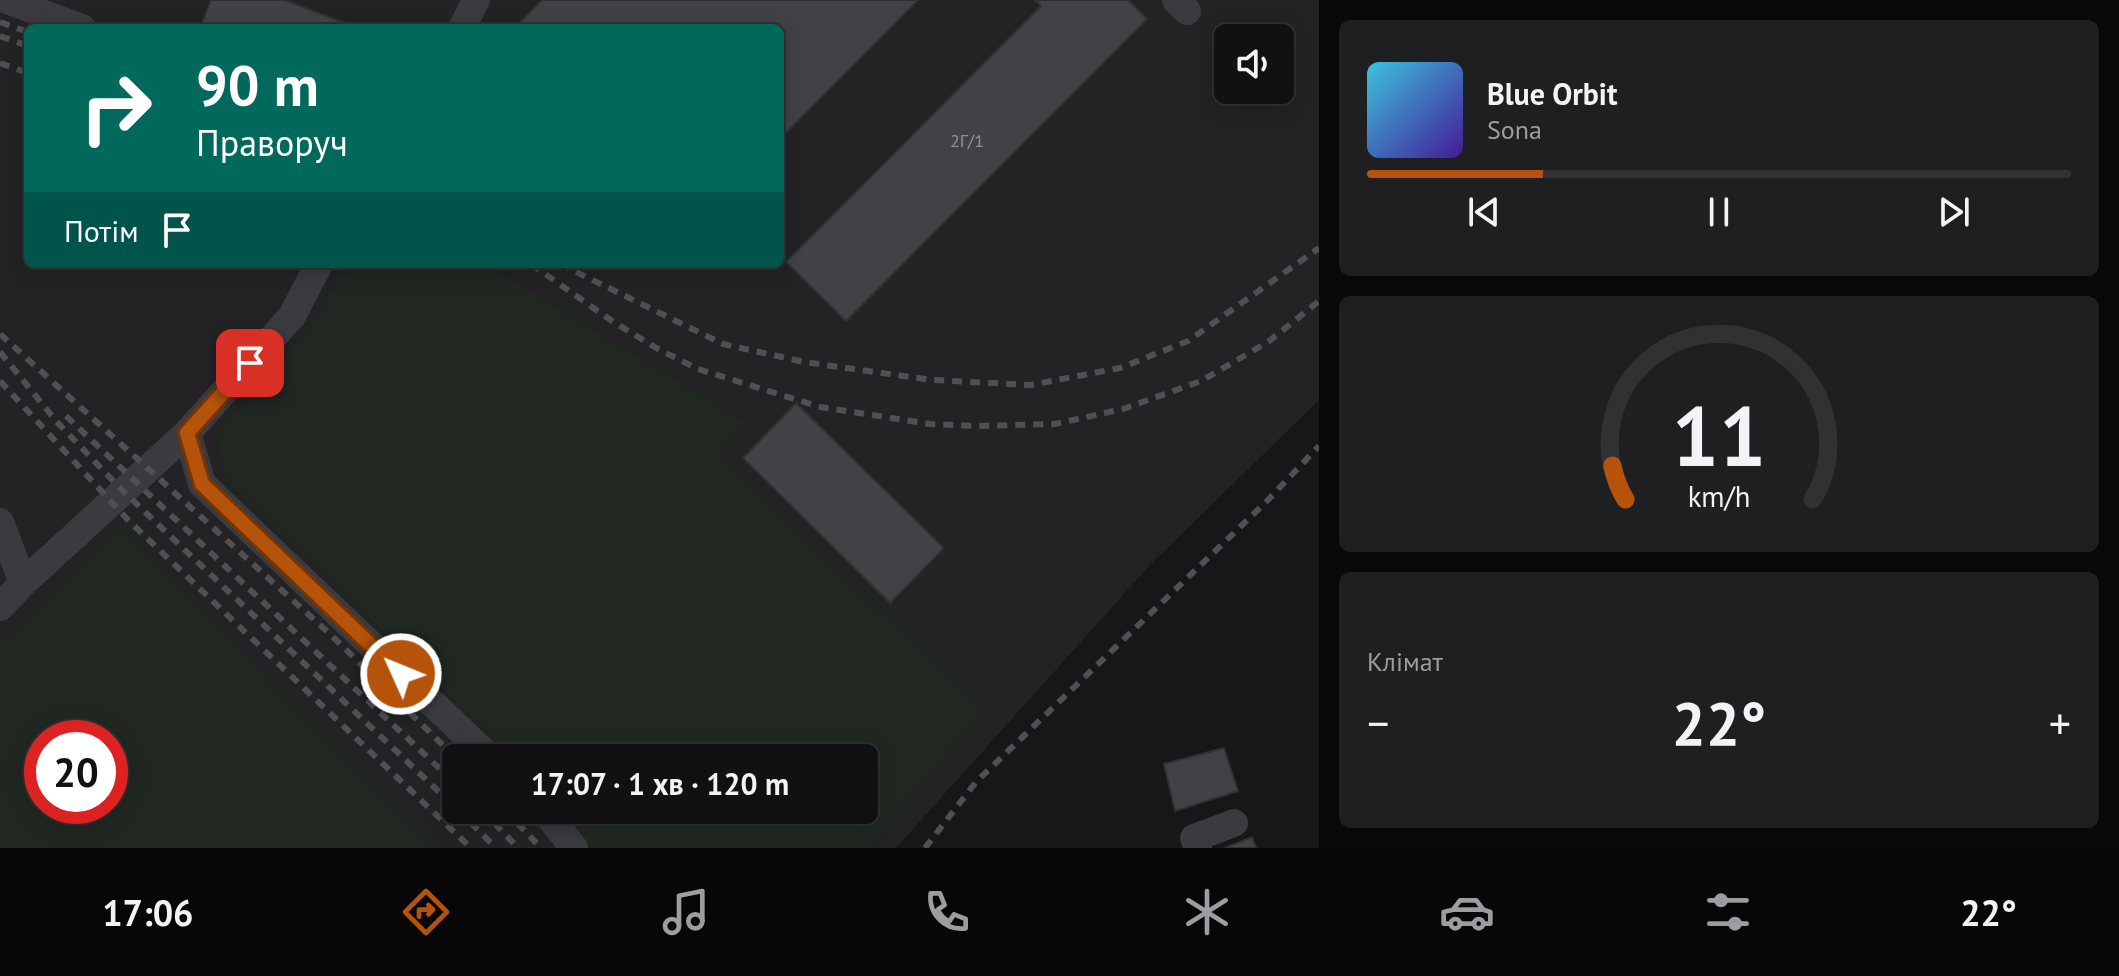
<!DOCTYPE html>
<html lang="uk">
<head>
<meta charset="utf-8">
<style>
	body { margin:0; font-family:"PT Sans",sans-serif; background:#1e1f21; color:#f1f3f6; height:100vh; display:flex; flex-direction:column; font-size:30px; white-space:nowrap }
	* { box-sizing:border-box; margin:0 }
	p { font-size:26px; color:#9c9da0 }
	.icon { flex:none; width:44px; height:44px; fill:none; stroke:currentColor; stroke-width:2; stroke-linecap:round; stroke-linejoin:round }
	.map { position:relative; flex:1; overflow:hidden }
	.side { display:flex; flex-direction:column; gap:20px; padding:20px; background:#09090a; width:800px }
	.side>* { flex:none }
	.banner { position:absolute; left:24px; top:24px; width:760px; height:244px; border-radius:12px; box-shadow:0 4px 20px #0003,0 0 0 2px #303133; background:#00695c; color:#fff; overflow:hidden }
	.fabs { position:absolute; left:1214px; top:24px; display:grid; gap:16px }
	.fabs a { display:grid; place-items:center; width:80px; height:80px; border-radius:12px; background:#111113; box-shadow:0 4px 20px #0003,0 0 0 2px #303133; font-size:40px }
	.speed { position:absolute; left:24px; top:720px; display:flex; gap:16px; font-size:40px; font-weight:700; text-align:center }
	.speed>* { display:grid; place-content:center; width:104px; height:104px; border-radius:50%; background:#111113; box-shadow:0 4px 20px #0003,0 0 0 2px #303133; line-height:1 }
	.speed .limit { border:12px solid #d22; background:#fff; color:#111 }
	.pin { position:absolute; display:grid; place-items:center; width:68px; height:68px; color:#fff; margin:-34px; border-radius:16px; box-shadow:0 4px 12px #0006 }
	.me { position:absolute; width:88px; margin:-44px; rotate:314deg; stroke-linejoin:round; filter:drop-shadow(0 0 6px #0008) }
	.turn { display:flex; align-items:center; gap:28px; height:168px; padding:0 40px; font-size:36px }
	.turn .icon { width:104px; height:104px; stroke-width:2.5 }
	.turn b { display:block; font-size:56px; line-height:68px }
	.then { display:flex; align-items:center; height:76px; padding:0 40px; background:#0003; gap:16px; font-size:30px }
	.big { font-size:60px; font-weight:700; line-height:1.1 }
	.side .tile { flex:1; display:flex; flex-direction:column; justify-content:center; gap:12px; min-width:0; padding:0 28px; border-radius:12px; background:#1e1f21 }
	.side .dial { align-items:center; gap:0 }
	.dial svg { height:208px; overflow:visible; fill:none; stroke:#303133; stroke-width:7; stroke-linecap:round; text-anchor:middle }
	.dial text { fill:#f1f3f6; stroke:none }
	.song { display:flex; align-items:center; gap:24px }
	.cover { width:96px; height:96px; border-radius:12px; background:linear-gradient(135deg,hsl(190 70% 55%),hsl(260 70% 35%)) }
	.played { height:8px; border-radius:4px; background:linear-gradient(90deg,#b45309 25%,#303133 25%) }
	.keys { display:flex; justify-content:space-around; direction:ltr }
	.heat { display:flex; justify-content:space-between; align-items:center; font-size:44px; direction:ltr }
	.trip { position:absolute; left:442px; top:744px; width:436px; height:80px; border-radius:12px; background:#111113; box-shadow:0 4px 20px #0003,0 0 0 2px #303133; font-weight:700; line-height:80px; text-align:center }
	.dock { display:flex; height:128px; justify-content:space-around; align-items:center; background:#070708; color:#9c9da0 }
	.dock .icon { width:56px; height:56px }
	.dock .current { color:#b45309 }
	.dock b { font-size:36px; color:#f1f3f6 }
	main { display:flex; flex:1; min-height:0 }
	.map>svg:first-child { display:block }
</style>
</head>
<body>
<main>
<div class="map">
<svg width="1319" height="848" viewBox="0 0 1319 848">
	<rect width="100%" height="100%" fill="#171719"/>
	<path fill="#232326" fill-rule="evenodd" d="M 0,0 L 1319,0 L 1319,400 L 1149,566 L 896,848 L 0,848 ZM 28,28 L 780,28 L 780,264 L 28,264 ZM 1228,38 L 1280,38 L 1280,90 L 1228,90 ZM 42,738 L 110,738 L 110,806 L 42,806 ZM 456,758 L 864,758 L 864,810 L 456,810 Z"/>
	<g fill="#212822" fill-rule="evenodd">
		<path d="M 353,264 L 484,264 L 745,422 L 719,457 L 985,711 L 866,848 L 591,848 L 567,810 L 864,810 L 864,758 L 514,758 L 225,479 L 217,434 L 307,329 Z"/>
		<path d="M 120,524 L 430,848 L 0,848 L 0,643 ZM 42,738 L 110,738 L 110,806 L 42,806 Z"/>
	</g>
	<g fill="#414245" stroke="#313134" stroke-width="2">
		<path d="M 211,0 L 284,0 L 359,28 L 200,28 Z"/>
		<path d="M 542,0 L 918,0 L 780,139 L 780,28 L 514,28 Z"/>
		<path d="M 1035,0 L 1128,0 L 1147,19 L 846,321 L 786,262 L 1041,6 Z"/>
		<path d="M 796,403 L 944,548 L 890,603 L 743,458 Z"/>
		<path d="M 1224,748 L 1238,791 L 1175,811 L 1164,764 Z"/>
		<path d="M 1252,837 L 1256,848 L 1225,848 Z"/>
	</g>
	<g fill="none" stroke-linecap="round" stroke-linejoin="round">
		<g stroke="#3a3a3f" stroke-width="28">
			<path d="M 7,0 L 82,28"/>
			<path d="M 1176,0 L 1187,11"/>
			<path d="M 462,28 L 476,0"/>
			<path d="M 319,264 L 292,316 L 187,433 L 202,484 L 490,758"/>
			<path d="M 0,522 L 23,583 L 0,607"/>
			<path d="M 23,583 L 187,433"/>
			<path d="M 544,810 L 574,848"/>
			<path d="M 1198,848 L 1194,838 L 1234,823"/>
		</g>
		<g stroke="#4f5056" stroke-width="6" stroke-dasharray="10 8" stroke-linecap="butt">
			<path d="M 0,22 L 28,32"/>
			<path d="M 0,36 L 28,46"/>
			<path d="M 0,63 L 28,73"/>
			<path d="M 531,264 L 612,321 L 658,349 L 698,369 L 820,407 L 930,424 L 977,426 L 1055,424 L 1123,409 L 1201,381 L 1268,342 L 1319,301"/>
			<path d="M 560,264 L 723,344 L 804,362 L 932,380 L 1031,385 L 1120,368 L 1188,341 L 1319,248"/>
			<path d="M 0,334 L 331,635 L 456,758"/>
			<path d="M 0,352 L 56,421 L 123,491 L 456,808"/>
			<path d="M 0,381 L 129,521 L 471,848"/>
			<path d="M 66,416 L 456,784"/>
			<path d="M 458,810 L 496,848"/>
			<path d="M 482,810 L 518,848"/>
			<path d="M 505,810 L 541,848"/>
			<path d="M 925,848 L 976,782 L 1266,502 L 1319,446"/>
		</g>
	</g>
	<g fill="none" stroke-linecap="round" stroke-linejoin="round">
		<g stroke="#753606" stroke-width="20">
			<path id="route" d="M 250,363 L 187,433 L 202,484 L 401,674"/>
		</g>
		<use href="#route" stroke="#b45309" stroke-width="14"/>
	</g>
	<g text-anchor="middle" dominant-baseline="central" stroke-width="6" stroke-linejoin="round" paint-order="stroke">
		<g font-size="18" fill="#8f929b">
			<text x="967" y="140">2Г/1</text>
		</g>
	</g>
</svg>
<div class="fabs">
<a><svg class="icon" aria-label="sound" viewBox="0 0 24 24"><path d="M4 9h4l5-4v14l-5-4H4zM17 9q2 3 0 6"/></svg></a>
</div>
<div class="speed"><div class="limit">20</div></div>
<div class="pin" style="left:250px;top:363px;background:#d93025"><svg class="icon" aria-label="arrive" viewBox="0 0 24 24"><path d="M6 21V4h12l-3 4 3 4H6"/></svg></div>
<svg class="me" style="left:401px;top:674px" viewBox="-20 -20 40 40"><circle r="17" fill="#b45309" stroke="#fff" stroke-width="3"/><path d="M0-11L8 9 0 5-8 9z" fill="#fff"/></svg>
<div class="trip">17:07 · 1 хв · 120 m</div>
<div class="banner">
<div class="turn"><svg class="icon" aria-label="right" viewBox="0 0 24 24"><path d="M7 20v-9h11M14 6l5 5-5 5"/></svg><div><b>90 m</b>Праворуч</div></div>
<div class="then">Потім<svg class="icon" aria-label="arrive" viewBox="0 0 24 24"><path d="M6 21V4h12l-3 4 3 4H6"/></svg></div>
</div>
</div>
<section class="side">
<div class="tile">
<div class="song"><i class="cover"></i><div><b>Blue Orbit</b><p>Sona</p></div></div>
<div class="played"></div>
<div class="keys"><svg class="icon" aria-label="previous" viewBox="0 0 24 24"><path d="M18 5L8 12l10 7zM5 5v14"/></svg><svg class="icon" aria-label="pause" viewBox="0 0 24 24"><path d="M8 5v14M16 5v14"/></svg><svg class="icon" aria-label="next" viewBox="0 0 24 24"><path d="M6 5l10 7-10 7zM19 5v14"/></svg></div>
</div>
<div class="tile dial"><svg viewBox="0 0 100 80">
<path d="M14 69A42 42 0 1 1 86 69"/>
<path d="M14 69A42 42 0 0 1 9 56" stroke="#b45309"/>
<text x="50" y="56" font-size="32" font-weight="700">11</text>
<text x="50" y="72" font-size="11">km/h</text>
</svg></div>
<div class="tile"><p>Клімат</p>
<div class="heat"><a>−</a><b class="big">22°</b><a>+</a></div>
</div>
</section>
</main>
<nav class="dock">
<b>17:06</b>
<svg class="icon current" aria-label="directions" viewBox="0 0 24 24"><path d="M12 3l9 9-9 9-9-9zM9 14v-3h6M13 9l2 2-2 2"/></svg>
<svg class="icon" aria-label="music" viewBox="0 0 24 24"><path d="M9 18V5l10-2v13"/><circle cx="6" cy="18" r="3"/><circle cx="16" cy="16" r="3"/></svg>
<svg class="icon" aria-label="phone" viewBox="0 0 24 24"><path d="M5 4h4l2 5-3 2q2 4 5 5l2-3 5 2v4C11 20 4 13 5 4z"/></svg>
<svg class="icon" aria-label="climate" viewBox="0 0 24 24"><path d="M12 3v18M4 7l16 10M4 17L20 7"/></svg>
<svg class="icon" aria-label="car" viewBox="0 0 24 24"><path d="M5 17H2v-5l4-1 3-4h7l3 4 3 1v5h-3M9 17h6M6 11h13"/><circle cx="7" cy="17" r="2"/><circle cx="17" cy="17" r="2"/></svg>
<svg class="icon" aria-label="filters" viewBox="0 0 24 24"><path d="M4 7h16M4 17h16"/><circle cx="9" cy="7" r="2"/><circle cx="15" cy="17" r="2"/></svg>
<b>22°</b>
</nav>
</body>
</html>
